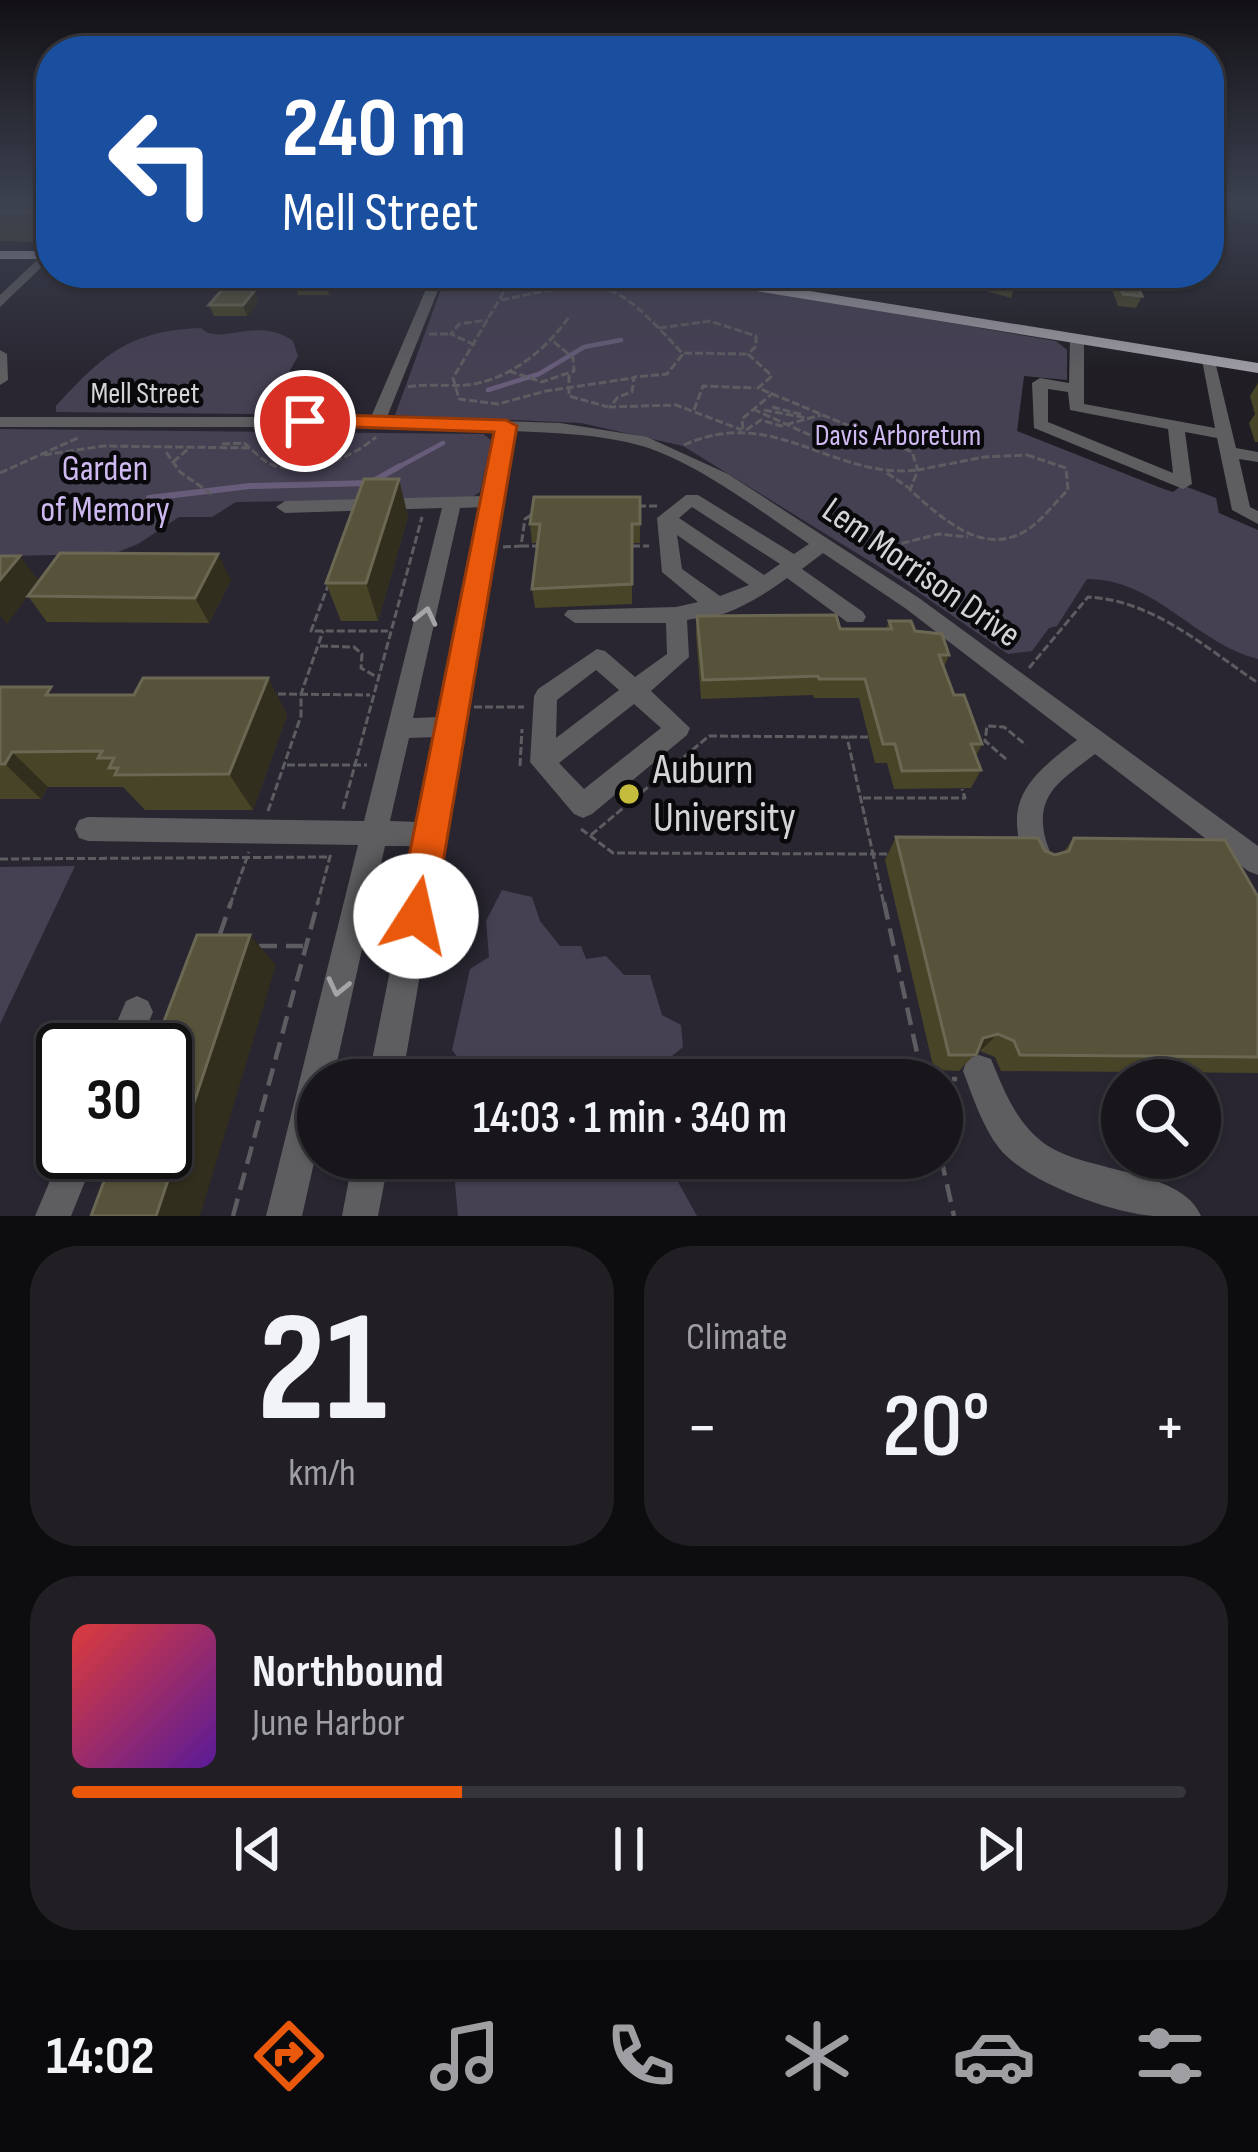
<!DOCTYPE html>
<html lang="en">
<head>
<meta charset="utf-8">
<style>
	body { margin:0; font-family:"Sofia Sans Condensed",sans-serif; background:#211f24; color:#f1f3f6; height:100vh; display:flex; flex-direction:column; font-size:45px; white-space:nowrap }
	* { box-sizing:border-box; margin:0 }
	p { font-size:39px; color:#9f9fa3 }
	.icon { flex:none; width:66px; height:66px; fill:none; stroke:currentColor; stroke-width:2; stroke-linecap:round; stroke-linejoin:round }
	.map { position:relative; height:1216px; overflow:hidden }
	.sheet { display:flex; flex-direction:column; gap:30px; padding:30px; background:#0d0c0f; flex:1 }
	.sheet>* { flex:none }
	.top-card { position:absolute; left:36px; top:36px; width:1188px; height:252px; border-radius:48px; box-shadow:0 3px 9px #0004,0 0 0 3px #36353a; background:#1a4fa0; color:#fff; overflow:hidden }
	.buttons { position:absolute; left:1101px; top:1059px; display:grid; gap:24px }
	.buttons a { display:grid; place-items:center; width:120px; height:120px; border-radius:50%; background:#18161b; box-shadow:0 3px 9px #0004,0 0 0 3px #36353a; font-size:60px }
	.speed { position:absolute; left:36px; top:1023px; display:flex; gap:24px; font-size:60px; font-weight:700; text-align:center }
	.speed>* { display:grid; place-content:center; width:156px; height:156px; border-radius:50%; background:#18161b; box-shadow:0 3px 9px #0004,0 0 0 3px #36353a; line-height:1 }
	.speed .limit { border:6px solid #111; border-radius:18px; background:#fff; color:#111 }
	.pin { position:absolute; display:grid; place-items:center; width:102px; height:102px; color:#fff; margin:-51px; border:6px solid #fff; border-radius:50%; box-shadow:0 3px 12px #0007 }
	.me { position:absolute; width:132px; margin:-66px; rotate:10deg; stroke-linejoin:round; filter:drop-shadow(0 0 9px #0008) }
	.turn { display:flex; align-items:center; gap:42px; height:252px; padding:0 48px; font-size:54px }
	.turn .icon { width:156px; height:156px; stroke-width:2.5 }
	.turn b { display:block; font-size:84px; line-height:102px }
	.big { font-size:90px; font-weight:600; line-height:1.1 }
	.sheet .widget { flex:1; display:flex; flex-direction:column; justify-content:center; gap:18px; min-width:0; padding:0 42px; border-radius:48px; background:#211f24 }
	.sheet .dial { align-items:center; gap:0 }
	.dial b { font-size:156px; line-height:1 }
	.song { display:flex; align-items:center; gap:36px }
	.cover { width:144px; height:144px; border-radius:18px; background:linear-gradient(135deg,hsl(0 70% 55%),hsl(270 70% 35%)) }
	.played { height:12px; border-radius:6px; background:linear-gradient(90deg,#ea580c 35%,#36353a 35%) }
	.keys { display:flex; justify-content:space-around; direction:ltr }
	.heat { display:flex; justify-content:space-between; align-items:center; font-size:66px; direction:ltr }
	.sheet .tiles { flex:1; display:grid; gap:30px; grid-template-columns:1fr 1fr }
	.widget:last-child { grid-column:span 2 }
	.trip { position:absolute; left:297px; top:1059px; width:666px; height:120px; border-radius:60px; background:#18161b; box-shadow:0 3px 9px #0004,0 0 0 3px #36353a; font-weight:600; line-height:120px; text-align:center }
	.tab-bar { display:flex; height:192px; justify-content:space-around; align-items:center; background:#0a090b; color:#9f9fa3 }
	.tab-bar .icon { width:84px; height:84px }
	.tab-bar .current { color:#ea580c }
	.tab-bar b { font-size:54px; color:#f1f3f6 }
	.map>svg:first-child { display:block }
</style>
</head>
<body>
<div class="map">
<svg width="1258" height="1216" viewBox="0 0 1258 1216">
	<rect width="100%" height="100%" fill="#201e24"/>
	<path fill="#292631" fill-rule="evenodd" d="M 0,255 L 51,255 L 51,273 L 671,273 L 1061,344 L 1067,350 L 1067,380 L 1024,376 L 1017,431 L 1258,539 L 1258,1216 L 0,1216 ZM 63,1050 L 165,1050 L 165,1152 L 63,1152 ZM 318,1080 L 942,1080 L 942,1158 L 318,1158 ZM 1122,1080 L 1200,1080 L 1200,1158 L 1122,1158 Z"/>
	<g fill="#464053">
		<path d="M 447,273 L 677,276 L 1056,341 L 1067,350 L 1067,380 L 1024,376 L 1017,431 L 1161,488 L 1173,492 L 1182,485 L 1216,498 L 1219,513 L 1258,530 L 1258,659 C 1195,643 1156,579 1087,579 L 1057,626 L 1049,628 L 1032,651 L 1008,654 L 902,581 L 683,446 L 581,423 L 395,415 Z"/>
		<path d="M 201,328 C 219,347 257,315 293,341 L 298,356 L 270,407 L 252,414 L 56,412 L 56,406 C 103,355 128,331 201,328 Z"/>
		<path d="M 0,429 L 483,434 L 491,440 L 480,492 L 471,498 L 236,502 L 212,517 L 179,517 L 138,544 L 113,554 L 0,556 Z"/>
		<path d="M 75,866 L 0,1024 L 0,867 Z"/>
		<path d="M 502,890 L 532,897 L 540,921 L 560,946 L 581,946 L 586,959 L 606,956 L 624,975 L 650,975 L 662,1015 L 681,1025 L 683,1047 L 656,1069 L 657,1080 L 476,1080 L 452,1050 L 470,969 L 489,957 L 486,921 Z"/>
		<path d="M 459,1158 L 690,1158 L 673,1173 L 697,1216 L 458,1216 L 455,1184 Z"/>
	</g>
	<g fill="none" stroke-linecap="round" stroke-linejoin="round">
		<g stroke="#675d7a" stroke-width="4.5">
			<path d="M 488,390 L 539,374 L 584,347 L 621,340"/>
			<path d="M 395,469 L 443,443"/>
		</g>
		<path stroke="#675d7a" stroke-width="6" d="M 149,498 L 250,486 L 370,483 L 400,466"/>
		<g stroke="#5d5c61" stroke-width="3" stroke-dasharray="8 3" stroke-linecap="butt">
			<path d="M 515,273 L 453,378 L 459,399 L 498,404 L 546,391 L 633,378"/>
			<path d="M 501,300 C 605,279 607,271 683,354 L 667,374 L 634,377 L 632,392 L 618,397 L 610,407 L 676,405 L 742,430"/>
			<path d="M 659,328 L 710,321 L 756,336 L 756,346 L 748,354 L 772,376 L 758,388 L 912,452 L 918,470"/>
			<path d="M 429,334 L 449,334"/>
			<path d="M 475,345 L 451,334 L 459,324 L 488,320"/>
			<path d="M 684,353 L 746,354"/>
			<path d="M 509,371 L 542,382 L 574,371 L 573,358 L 553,341"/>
			<path d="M 569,375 L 569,396 L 608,407"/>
			<path d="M 408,387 C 428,383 446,387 466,385 C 508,381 546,350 569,317"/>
			<path d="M 772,407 L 804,415"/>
			<path d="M 753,409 L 812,436 L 823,448"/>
			<path d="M 694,410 L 703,386 L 755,388"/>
			<path d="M 764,410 L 807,418"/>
			<path d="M 743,429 L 742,419 L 773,393"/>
			<path d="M 746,430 L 761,420 L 781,426 L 821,415"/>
			<path d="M 222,444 L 244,443 C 254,451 263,462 275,466 C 308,475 352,458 376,437"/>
			<path d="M 684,445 C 774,404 833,480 918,470"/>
			<path d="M 166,452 L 180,472 L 213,495"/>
			<path d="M 44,455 L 103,446 L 252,448"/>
			<path d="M 1027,455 L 1066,468 L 1068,490 C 1054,503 1043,520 1027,530 C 983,558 942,518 910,490 L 918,470 L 984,457 Z"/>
			<path d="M 173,462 L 188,449"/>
			<path d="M 0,473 L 80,437"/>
			<path d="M 887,473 L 909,488"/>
			<path d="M 638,506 L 658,506"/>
			<path d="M 521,546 L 540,546"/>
			<path d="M 632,546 L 649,546"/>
			<path d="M 891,546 L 939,534 L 968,537"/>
			<path d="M 503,547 L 521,546 L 525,519 L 534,513"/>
			<path d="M 329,583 L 311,631 L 388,631"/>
			<path d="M 320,646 L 354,647 L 362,654 L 361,668 L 375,676"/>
			<path d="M 1029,668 L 1088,597 C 1153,600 1206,648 1258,683"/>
			<path d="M 278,694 L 370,695"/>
			<path d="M 474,707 L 524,707"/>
			<path d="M 849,737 L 869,737"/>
			<path d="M 1006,759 L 985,741 L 987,726 L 1004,727 L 1026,745"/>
			<path d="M 287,765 L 367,765"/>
			<path d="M 520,766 L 522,729"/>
			<path d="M 863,798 L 965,798 L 962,789"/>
			<path d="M 343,809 L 422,517"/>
			<path d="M 268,811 L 301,716 L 301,694 L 323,631"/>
			<path d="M 581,829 L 613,853 L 873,854 L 884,905"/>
			<path d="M 591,835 L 709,736 L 847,737 L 873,854 L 890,854"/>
			<path d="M 0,859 L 328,857"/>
			<path d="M 230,905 L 249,852"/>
			<path d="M 317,905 L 331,853"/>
		</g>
		<g stroke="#5d5c61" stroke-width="4.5" stroke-dasharray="18 9" stroke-linecap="butt">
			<path d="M 884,902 L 923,1080"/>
			<path d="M 220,934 L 231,902"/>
			<path d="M 259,946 L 303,946"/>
			<path d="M 925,1079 L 957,1079"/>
			<path d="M 941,1158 L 954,1216"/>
			<path d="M 233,1216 L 318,902"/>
		</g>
		<g fill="#5e5d60" fill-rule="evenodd">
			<path d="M 51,247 L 51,258 L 0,307 L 0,295 Z"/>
			<path d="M 433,273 L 445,273 L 387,417 L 560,423 L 647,437 L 728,474 L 919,598 L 1258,846 L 1258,875 L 1248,871 L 1095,754 C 1062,780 1033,794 1046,841 C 1050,853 1054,857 1049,869 L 1039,873 L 1029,869 C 1000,803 1026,779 1077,740 L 905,608 L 823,553 L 802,569 L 863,612 L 866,617 L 863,622 L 847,622 L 787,578 C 768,592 748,605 726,613 C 715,617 700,617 687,620 L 689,657 L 651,691 L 690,728 L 687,735 L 592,814 L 583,818 L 574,814 L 530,762 L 534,696 L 538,689 L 597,649 L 605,651 L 635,677 L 667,654 L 666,623 L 575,623 L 564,615 L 568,610 L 676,607 L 698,602 L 662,572 L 657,518 L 686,495 L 698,495 L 794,554 L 809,544 C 760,511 698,463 642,446 C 601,434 555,433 513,431 L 402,1080 L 368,1080 L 415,846 L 385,846 L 333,1080 L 318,1080 L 318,1145 L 302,1216 L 266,1216 L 358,845 L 88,841 L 79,838 L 75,829 L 79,820 L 88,817 L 364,821 L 442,508 L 285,513 L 276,507 L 285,501 L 484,496 L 497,431 L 377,427 L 0,427 L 0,417 L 371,417 ZM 482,507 L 440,717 L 413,718 L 460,508 ZM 692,507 L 780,564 L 764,575 L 679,518 ZM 677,535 L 749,585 L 720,596 L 682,569 ZM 596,670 L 619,690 L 556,738 L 557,700 ZM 634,704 L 661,728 L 584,789 L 559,763 ZM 436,737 L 420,822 L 390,821 L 409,738 Z"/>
			<path d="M 1077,335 L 1084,339 L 1084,404 L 1215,428 L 1202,360 L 1214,357 L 1236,448 L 1258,452 L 1258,462 L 1239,459 L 1250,507 L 1258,511 L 1258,524 L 1232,510 L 1217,438 L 1185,432 L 1192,484 L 1183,489 L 1034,428 L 1032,383 L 1040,378 L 1069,383 L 1070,339 ZM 1048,389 L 1068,392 L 1070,410 L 1168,429 L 1173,473 L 1048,422 Z"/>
			<path d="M 0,350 L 7,354 L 8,380 L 0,385 Z"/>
			<path d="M 137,996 L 148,1001 L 153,1012 L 137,1050 L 105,1050 L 126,1001 Z"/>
			<path d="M 979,1055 L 991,1059 C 1004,1091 1017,1124 1045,1144 C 1086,1173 1182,1169 1201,1216 C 1185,1216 1169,1216 1154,1216 C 1111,1213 1026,1182 999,1148 C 982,1126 973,1097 963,1071 L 967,1059 Z"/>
			<path d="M 63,1150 L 97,1152 L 71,1216 L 35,1216 Z"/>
			<path d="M 353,1158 L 389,1158 L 378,1216 L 342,1216 Z"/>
		</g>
		<g fill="#9e9ba3" fill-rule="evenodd">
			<rect x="0" y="251" width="51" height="8"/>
			<path d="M 664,273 L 698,273 L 1258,363 L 1258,373 L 671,277 Z"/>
		</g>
	</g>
	<g fill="#474427">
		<path d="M 0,202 L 51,202 L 51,239 L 48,242 L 0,241 Z"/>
		<path d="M 291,273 L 335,273 L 337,279 L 329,295 L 298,295 Z"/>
		<path d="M 969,273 L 1015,273 L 1015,287 L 1011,298 L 968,286 Z"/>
		<path d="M 1116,276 L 1142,296 L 1136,308 L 1118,306 L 1111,287 Z"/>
		<path d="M 258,301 L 247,316 L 214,316 L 209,305 Z"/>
		<path d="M 1258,383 L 1258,442 L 1255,442 L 1249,423 L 1255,414 L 1250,396 Z"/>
		<path d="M 640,497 L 640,543 L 632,543 L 632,604 L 535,608 L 532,589 L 537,543 L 532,543 L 530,524 Z"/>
		<path d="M 408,516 L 378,621 L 341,621 L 326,583 Z"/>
		<path d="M 231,580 L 209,623 L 47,622 L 28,596 Z"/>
		<path d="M 697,616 L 840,629 L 886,629 L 889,621 L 915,631 L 949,655 L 944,667 L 954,695 L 982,744 L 976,756 L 981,770 L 971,788 L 894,789 L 887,763 L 875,763 L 859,698 L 814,698 L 813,695 L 701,699 L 696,635 Z"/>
		<path d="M 268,678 L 287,715 L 253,810 L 145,810 L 123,787 L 48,787 L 41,799 L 0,799 L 0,687 L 57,695 L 134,695 Z"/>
		<path d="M 896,837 L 1045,851 L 1055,855 L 1062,854 L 1074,838 L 1258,897 L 1258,1073 L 1001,1071 L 995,1057 L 980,1051 L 977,1052 L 959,1071 L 934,1070 L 885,860 Z"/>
	</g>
	<g fill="#312e1e">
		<path d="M 45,202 L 51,202 L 51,239 L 48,242 L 32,212 Z"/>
		<path d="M 322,273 L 335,273 L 337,279 L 329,295 Z"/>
		<path d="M 255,290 L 258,301 L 247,316 L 243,305 Z"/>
		<path d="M 399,479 L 408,516 L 378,621 L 366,583 Z"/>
		<path d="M 218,554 L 231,580 L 209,623 L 195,598 Z"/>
		<path d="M 20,556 L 39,581 L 7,624 L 0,615 L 0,580 Z"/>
		<path d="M 268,678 L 287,715 L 253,810 L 229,774 Z"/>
		<path d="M 12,752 L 48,787 L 41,799 L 5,764 Z"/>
		<path d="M 250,935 L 276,965 L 200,1216 L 156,1216 Z"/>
		<path d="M 998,1034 L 980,1051 L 966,1055 L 983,1038 Z"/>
	</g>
	<g fill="#56533a" stroke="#6a6753" stroke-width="3">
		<path d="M 0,202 L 45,202 L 32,212 L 0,212 Z"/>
		<path d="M 972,273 L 1015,273 L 1015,287 L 971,275 Z"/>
		<path d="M 1116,276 L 1134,278 L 1142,296 L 1123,294 Z"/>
		<path d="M 222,290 L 255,290 L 243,305 L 209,305 Z"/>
		<path d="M 364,479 L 399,479 L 366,583 L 326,583 Z"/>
		<path d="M 534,497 L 640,497 L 640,524 L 632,524 L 632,584 L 532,589 L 540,524 L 530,524 Z"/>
		<path d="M 60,553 L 218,554 L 195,598 L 28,596 Z"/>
		<path d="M 0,556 L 20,556 L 0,580 Z"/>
		<path d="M 836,615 L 840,629 L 892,629 L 889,621 L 911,621 L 915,631 L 942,634 L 949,655 L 939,655 L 954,695 L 964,695 L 982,744 L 971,744 L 981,770 L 902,771 L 895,744 L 883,744 L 865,679 L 819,679 L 818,676 L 703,680 L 697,616 Z"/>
		<path d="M 143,678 L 268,678 L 229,774 L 115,775 L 118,768 L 109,768 L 114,758 L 98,758 L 102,751 L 12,752 L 5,764 L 0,764 L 0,687 L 51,687 L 46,695 L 134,695 Z"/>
		<path d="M 896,837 L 1038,838 L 1045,851 L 1055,855 L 1069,851 L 1074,838 L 1225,840 L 1258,897 L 1258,1057 L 1020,1055 L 1014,1041 L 998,1034 L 983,1038 L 976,1055 L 949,1055 Z"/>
		<path d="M 197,935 L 250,935 L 156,1216 L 91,1216 L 115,1152 L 165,1152 L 165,1050 L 153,1050 Z"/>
	</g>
	<defs><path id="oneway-chevron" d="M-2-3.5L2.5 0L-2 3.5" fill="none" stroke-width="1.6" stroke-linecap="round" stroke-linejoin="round" transform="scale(3)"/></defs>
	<g stroke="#a5a4a7">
		<use href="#oneway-chevron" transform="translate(426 616) rotate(-77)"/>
		<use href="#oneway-chevron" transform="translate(338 987) rotate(103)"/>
	</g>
	<linearGradient id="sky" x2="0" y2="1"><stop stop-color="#121014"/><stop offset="0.54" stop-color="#3c4150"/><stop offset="1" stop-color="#3c4150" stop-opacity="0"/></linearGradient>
	<rect width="1258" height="372" fill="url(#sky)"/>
	<path fill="#ea580c" stroke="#983908" stroke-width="3" d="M 305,414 L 506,420 L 517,426 L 434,916 L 429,929 L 416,934 L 402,929 L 397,916 L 494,432 L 297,425 L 294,421 Z"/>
	<circle fill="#c5bc3d" stroke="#09080b" stroke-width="4.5" cx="629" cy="794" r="12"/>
	<g text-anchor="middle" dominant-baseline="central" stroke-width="9" stroke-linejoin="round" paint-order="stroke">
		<g font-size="30" fill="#d4d3d7" stroke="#09080b">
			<text x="145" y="394">Mell Street</text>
		</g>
		<g font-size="30" fill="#cebaf1" stroke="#09080b">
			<text x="898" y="436">Davis Arboretum</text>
		</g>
		<g font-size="36" fill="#cebaf1" stroke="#09080b">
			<text x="105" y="469">Garden<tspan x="105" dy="41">of Memory</tspan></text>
		</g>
		<g font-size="36" fill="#d4d3d7" stroke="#09080b">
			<text transform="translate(921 573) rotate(35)">Lem Morrison Drive</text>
		</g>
		<g font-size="42" fill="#d4d3d7" stroke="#09080b" text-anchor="start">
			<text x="653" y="770">Auburn<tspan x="653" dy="48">University</tspan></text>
		</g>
	</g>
</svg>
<div class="buttons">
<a><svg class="icon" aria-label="search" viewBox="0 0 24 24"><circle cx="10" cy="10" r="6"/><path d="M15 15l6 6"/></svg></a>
</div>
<div class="speed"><div class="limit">30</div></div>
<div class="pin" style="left:305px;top:421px;background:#d93025"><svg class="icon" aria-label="arrive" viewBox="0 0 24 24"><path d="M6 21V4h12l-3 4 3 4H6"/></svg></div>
<svg class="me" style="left:416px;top:916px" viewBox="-20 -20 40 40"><circle r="19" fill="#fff"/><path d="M0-13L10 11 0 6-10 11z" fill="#ea580c"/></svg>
<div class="trip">14:03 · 1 min · 340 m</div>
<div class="top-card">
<div class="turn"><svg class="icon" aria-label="left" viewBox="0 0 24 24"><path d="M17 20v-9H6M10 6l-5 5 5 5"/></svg><div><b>240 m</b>Mell Street</div></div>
</div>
</div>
<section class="sheet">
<div class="tiles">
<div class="widget dial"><b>21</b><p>km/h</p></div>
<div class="widget"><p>Climate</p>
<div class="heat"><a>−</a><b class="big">20°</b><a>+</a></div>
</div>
<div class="widget">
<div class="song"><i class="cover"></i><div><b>Northbound</b><p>June Harbor</p></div></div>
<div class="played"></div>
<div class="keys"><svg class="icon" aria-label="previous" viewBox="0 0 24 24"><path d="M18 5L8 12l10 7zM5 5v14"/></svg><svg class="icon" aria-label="pause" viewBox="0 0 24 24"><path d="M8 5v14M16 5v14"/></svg><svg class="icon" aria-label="next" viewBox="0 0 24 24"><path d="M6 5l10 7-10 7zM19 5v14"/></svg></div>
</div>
</div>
</section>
<nav class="tab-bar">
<b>14:02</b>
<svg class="icon current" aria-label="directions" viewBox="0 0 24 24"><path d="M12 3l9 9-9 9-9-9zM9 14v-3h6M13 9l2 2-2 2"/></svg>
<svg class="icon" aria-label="music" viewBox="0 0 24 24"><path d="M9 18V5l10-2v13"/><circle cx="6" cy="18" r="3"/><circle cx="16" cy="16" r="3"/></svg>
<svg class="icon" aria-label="phone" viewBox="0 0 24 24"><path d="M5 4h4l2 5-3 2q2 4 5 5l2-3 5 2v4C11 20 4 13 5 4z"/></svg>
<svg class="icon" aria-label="climate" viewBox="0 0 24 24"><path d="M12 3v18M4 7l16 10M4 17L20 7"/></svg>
<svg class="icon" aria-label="car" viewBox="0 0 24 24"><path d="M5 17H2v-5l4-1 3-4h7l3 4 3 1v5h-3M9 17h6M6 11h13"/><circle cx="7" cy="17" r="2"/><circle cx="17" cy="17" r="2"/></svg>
<svg class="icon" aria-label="filters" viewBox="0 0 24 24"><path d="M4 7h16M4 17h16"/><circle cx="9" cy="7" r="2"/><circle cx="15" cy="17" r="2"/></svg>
</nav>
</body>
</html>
